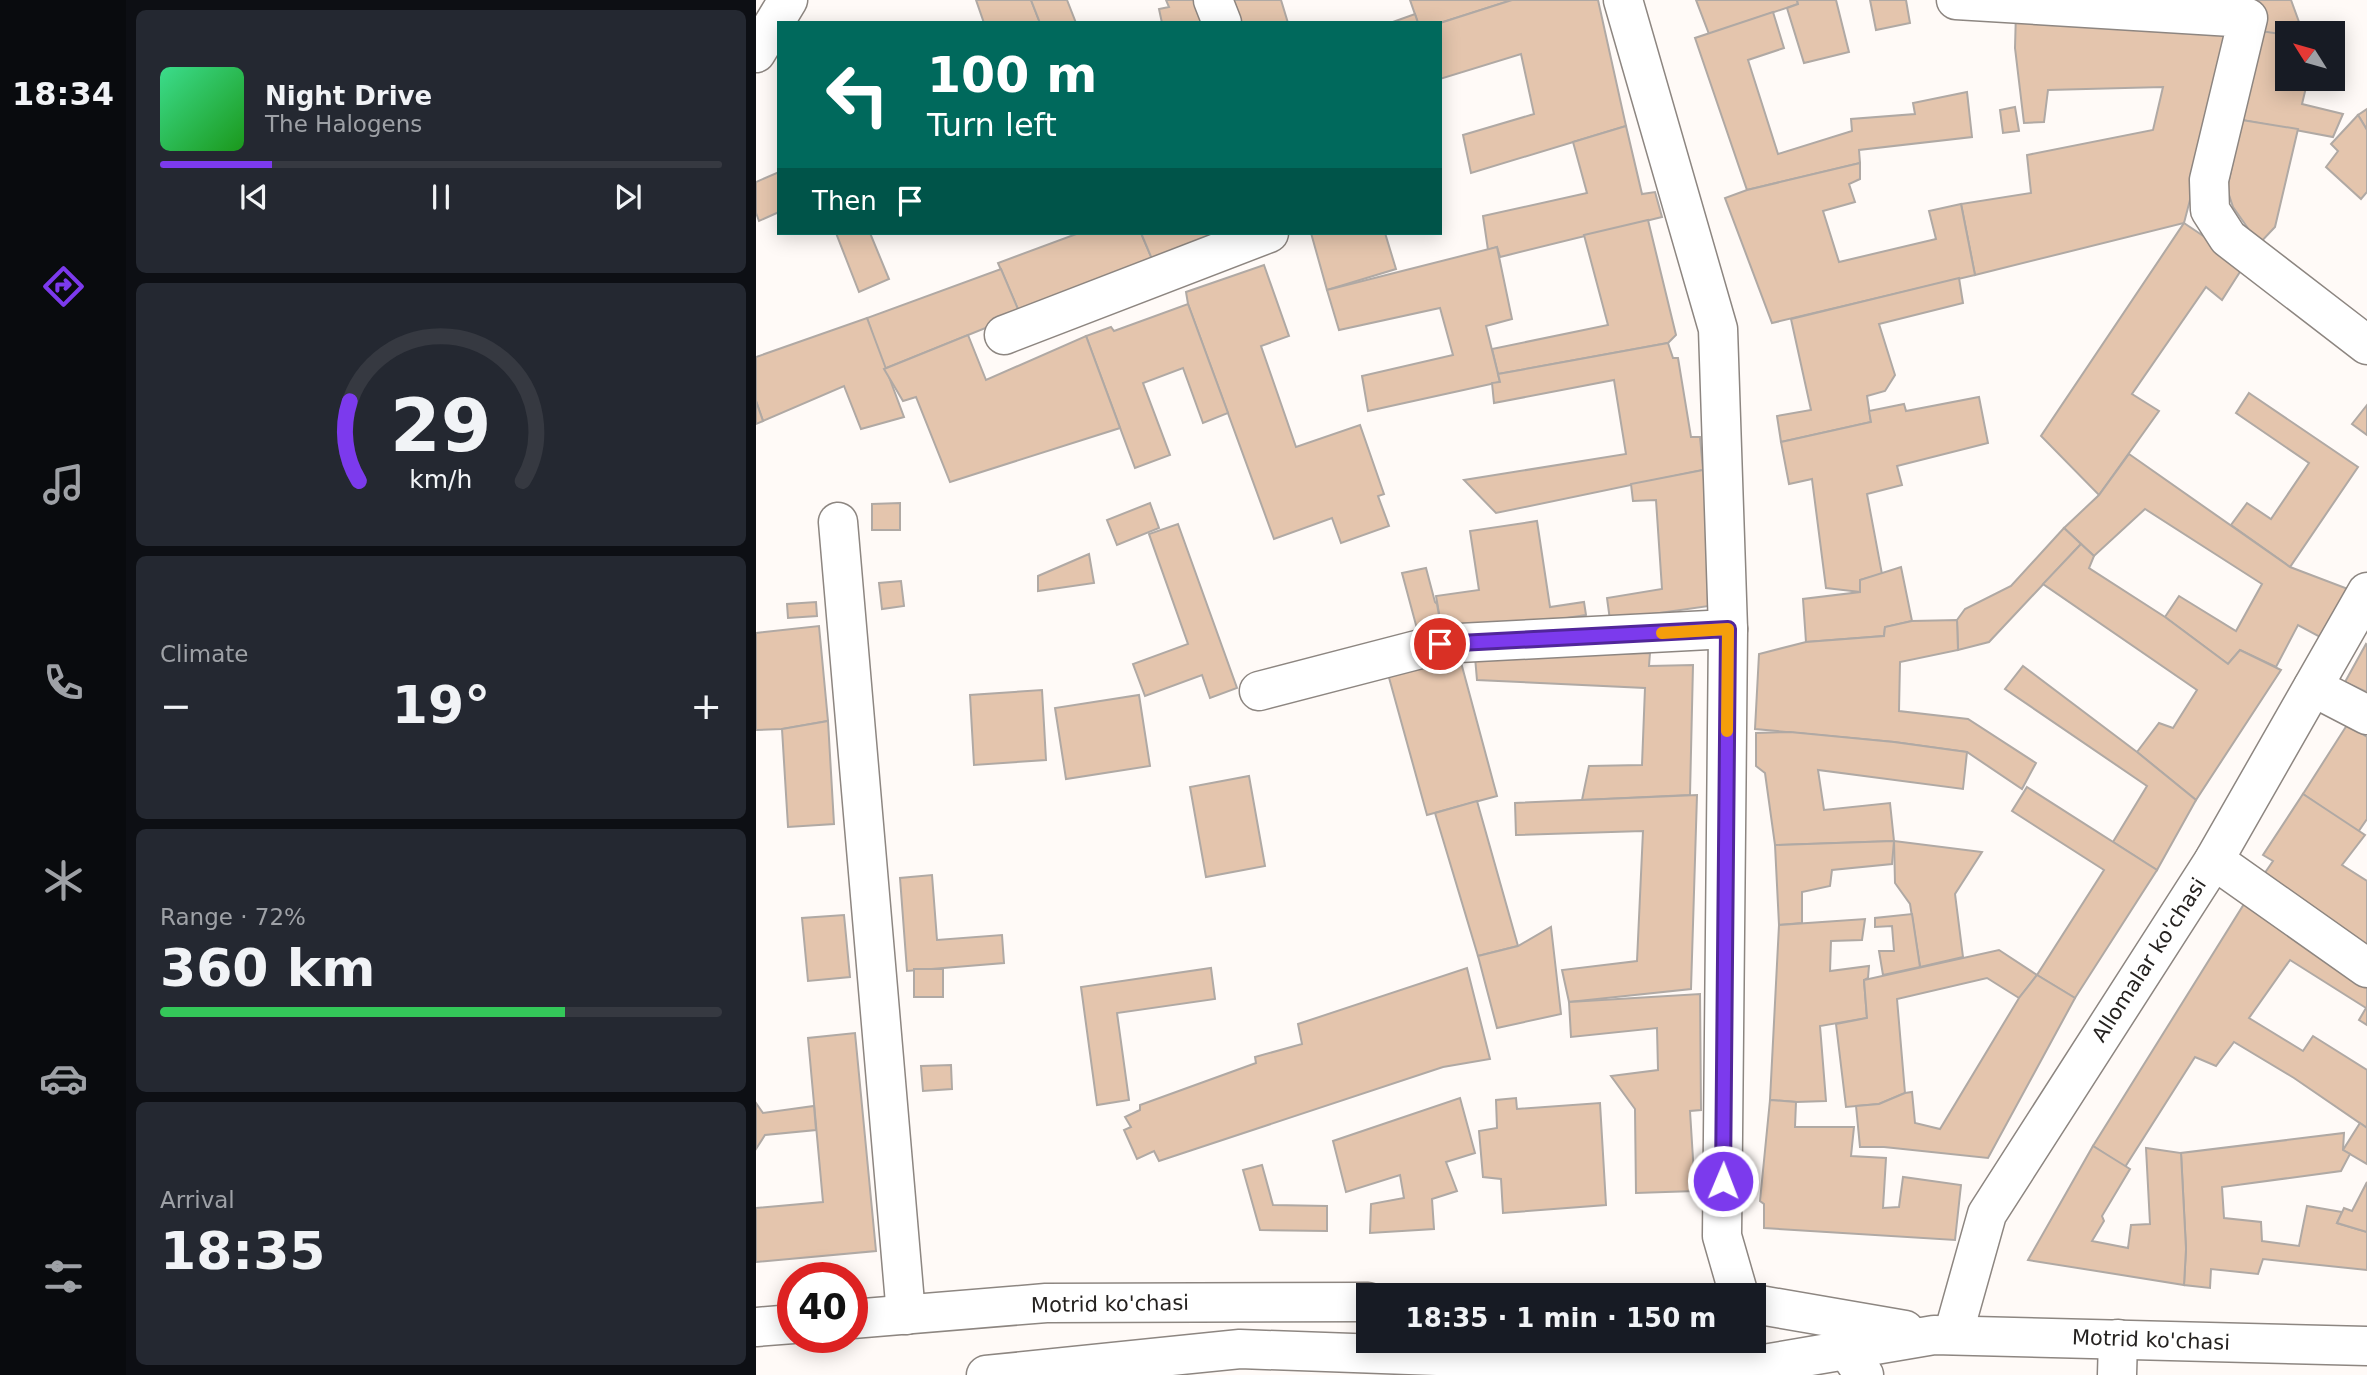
<!DOCTYPE html>
<html lang="en">
<head>
<meta charset="utf-8">
<style>
	body { margin:0; font-family:"DejaVu Sans",sans-serif; background:#242831; color:#f1f3f6; height:100vh; display:flex; flex-direction:column; font-size:26px; white-space:nowrap }
	* { box-sizing:border-box; margin:0 }
	p { font-size:23px; color:#9ea1a6 }
	.icon { flex:none; width:38px; height:38px; fill:none; stroke:currentColor; stroke-width:2; stroke-linecap:round; stroke-linejoin:round }
	.map { position:relative; flex:1; overflow:hidden }
	.side { display:flex; flex-direction:column; gap:10px; padding:10px; background:#0d0f14; width:630px }
	.side>* { flex:none }
	.guide { position:absolute; left:21px; top:21px; width:665px; height:214px; border-radius:0px; box-shadow:0 4px 18px #0003; background:#00695c; color:#fff; overflow:hidden }
	.needle { width:46px; rotate:307deg }
	.buttons { position:absolute; left:1519px; top:21px; display:grid; gap:14px }
	.buttons a { display:grid; place-items:center; width:70px; height:70px; border-radius:0px; background:#171b24; box-shadow:0 4px 18px #0003; font-size:35px }
	.speed { position:absolute; left:21px; top:1262px; display:flex; gap:14px; font-size:35px; font-weight:700; text-align:center }
	.speed>* { display:grid; place-content:center; width:91px; height:91px; border-radius:50%; background:#171b24; box-shadow:0 4px 18px #0003; line-height:1 }
	.speed .limit { border:10px solid #d22; background:#fff; color:#111 }
	.pin { position:absolute; display:grid; place-items:center; width:60px; height:60px; color:#fff; margin:-30px; border:4px solid #fff; border-radius:50%; box-shadow:0 2px 7px #0007 }
	.me { position:absolute; width:77px; margin:-38px; rotate:1deg; stroke-linejoin:round; filter:drop-shadow(0 0 5px #0008) }
	.turn { display:flex; align-items:center; gap:24px; height:147px; padding:0 35px; font-size:32px }
	.turn .icon { width:91px; height:91px; stroke-width:2.5 }
	.turn b { display:block; font-size:49px; line-height:60px }
	.then { display:flex; align-items:center; height:66px; padding:0 35px; background:#0003; gap:14px; font-size:26px }
	.big { font-size:52px; font-weight:600; line-height:1.1 }
	.side .tile { flex:1; display:flex; flex-direction:column; justify-content:center; gap:10px; min-width:0; padding:0 24px; border-radius:10px; background:#242831 }
	.side .dial { align-items:center; gap:0 }
	.dial svg { height:182px; overflow:visible; fill:none; stroke:#363941; stroke-width:7; stroke-linecap:round; text-anchor:middle }
	.dial text { fill:#f1f3f6; stroke:none }
	.song { display:flex; align-items:center; gap:21px }
	.cover { width:84px; height:84px; border-radius:10px; background:linear-gradient(135deg,hsl(150 70% 55%),hsl(120 70% 35%)) }
	.played { height:7px; border-radius:4px; background:linear-gradient(90deg,#7c3aed 20%,#363941 20%) }
	.keys { display:flex; justify-content:space-around; direction:ltr }
	.heat { display:flex; justify-content:space-between; align-items:center; font-size:38px; direction:ltr }
	.charge { height:10px; border-radius:5px; background:linear-gradient(90deg,#34c759 72%,#363941 0) }
	.trip { position:absolute; left:600px; top:1283px; width:410px; height:70px; border-radius:0px; background:#171b24; box-shadow:0 4px 18px #0003; font-weight:600; line-height:70px; text-align:center }
	main { display:flex; flex:1; min-height:0 }
	.tabs { display:flex; flex-direction:column; width:126px; justify-content:space-around; align-items:center; background:#090b0e; color:#9ea1a6 }
	.tabs .icon { width:49px; height:49px }
	.tabs .active { color:#7c3aed }
	.tabs b { font-size:32px; color:#f1f3f6 }
	.map>svg:first-child { display:block }
</style>
</head>
<body>
<main>
<nav class="tabs">
<b>18:34</b>
<svg class="icon active" aria-label="directions" viewBox="0 0 24 24"><path d="M12 3l9 9-9 9-9-9zM9 14v-3h6M13 9l2 2-2 2"/></svg>
<svg class="icon" aria-label="music" viewBox="0 0 24 24"><path d="M9 18V5l10-2v13"/><circle cx="6" cy="18" r="3"/><circle cx="16" cy="16" r="3"/></svg>
<svg class="icon" aria-label="phone" viewBox="0 0 24 24"><path d="M5 4h4l2 5-3 2q2 4 5 5l2-3 5 2v4C11 20 4 13 5 4z"/></svg>
<svg class="icon" aria-label="climate" viewBox="0 0 24 24"><path d="M12 3v18M4 7l16 10M4 17L20 7"/></svg>
<svg class="icon" aria-label="car" viewBox="0 0 24 24"><path d="M5 17H2v-5l4-1 3-4h7l3 4 3 1v5h-3M9 17h6M6 11h13"/><circle cx="7" cy="17" r="2"/><circle cx="17" cy="17" r="2"/></svg>
<svg class="icon" aria-label="filters" viewBox="0 0 24 24"><path d="M4 7h16M4 17h16"/><circle cx="9" cy="7" r="2"/><circle cx="15" cy="17" r="2"/></svg>
</nav>
<section class="side">
<div class="tile">
<div class="song"><i class="cover"></i><div><b>Night Drive</b><p>The Halogens</p></div></div>
<div class="played"></div>
<div class="keys"><svg class="icon" aria-label="previous" viewBox="0 0 24 24"><path d="M18 5L8 12l10 7zM5 5v14"/></svg><svg class="icon" aria-label="pause" viewBox="0 0 24 24"><path d="M8 5v14M16 5v14"/></svg><svg class="icon" aria-label="next" viewBox="0 0 24 24"><path d="M6 5l10 7-10 7zM19 5v14"/></svg></div>
</div>
<div class="tile dial"><svg viewBox="0 0 100 80">
<path d="M14 69A42 42 0 1 1 86 69"/>
<path d="M14 69A42 42 0 0 1 10 34" stroke="#7c3aed"/>
<text x="50" y="56" font-size="32" font-weight="700">29</text>
<text x="50" y="72" font-size="11">km/h</text>
</svg></div>
<div class="tile"><p>Climate</p>
<div class="heat"><a>−</a><b class="big">19°</b><a>+</a></div>
</div>
<div class="tile"><p>Range · 72%</p><b class="big">360 km</b><div class="charge"></div></div>
<div class="tile"><p>Arrival</p><b class="big">18:35</b></div>
</section>
<div class="map">
<svg width="1611" height="1375" viewBox="0 0 1611 1375">
	<rect width="100%" height="100%" fill="#fffaf7"/>
	<g fill="#e4c5ad" stroke="#b0a9a4" stroke-width="2">
		<path d="M 220,0 L 275,0 L 284,23 L 228,23 Z"/>
		<path d="M 275,0 L 311,0 L 320,23 L 284,23 Z"/>
		<path d="M 410,0 L 441,0 L 450,23 L 406,23 L 403,9 L 413,7 Z"/>
		<path d="M 474,0 L 525,0 L 532,23 L 483,23 Z"/>
		<path d="M 654,0 L 756,0 L 684,23 L 662,23 Z"/>
		<path d="M 756,0 L 842,0 L 870,126 L 715,173 L 707,135 L 778,114 L 765,54 L 684,79 L 684,23 Z"/>
		<path d="M 940,0 L 1041,0 L 1042,4 L 953,34 Z"/>
		<path d="M 1041,0 L 1080,0 L 1093,52 L 1048,63 L 1031,8 L 1042,4 Z"/>
		<path d="M 1114,0 L 1150,0 L 1154,23 L 1120,30 Z"/>
		<path d="M 1495,0 L 1535,0 L 1547,33 L 1531,33 L 1531,36 L 1504,33 Z"/>
		<path d="M 1260,11 L 1478,31 L 1428,223 L 1219,275 L 1205,204 L 1275,193 L 1271,155 L 1397,130 L 1407,87 L 1292,90 L 1288,122 L 1268,123 L 1259,48 Z"/>
		<path d="M 1017,12 L 1028,48 L 992,60 L 1022,154 L 1096,131 L 1095,119 L 1159,114 L 1157,103 L 1211,92 L 1216,137 L 1103,150 L 1104,163 L 991,190 L 939,38 Z"/>
		<path d="M 659,14 L 662,23 L 634,23 Z"/>
		<path d="M 1505,31 L 1531,35 L 1531,79 L 1552,79 L 1546,104 L 1587,114 L 1577,137 L 1486,120 Z"/>
		<path d="M 1259,107 L 1263,131 L 1247,133 L 1244,110 Z"/>
		<path d="M 1611,109 L 1611,130 L 1602,115 Z"/>
		<path d="M 1602,115 L 1611,130 L 1611,192 L 1605,199 L 1570,167 L 1582,151 L 1575,144 Z"/>
		<path d="M 1486,120 L 1542,129 L 1519,227 L 1503,244 L 1477,207 L 1471,189 Z"/>
		<path d="M 870,126 L 886,194 L 899,192 L 906,217 L 744,257 L 741,247 L 732,250 L 727,216 L 831,193 L 817,142 Z"/>
		<path d="M 1104,163 L 1104,179 L 1093,184 L 1099,202 L 1067,211 L 1083,262 L 1180,239 L 1173,211 L 1205,204 L 1219,275 L 1016,323 L 969,198 L 991,190 Z"/>
		<path d="M 23,172 L 23,212 L 3,221 L 0,213 L 0,182 Z"/>
		<path d="M 892,220 L 920,335 L 912,343 L 742,374 L 736,349 L 852,325 L 828,235 Z"/>
		<path d="M 1428,223 L 1489,264 L 1466,300 L 1450,287 L 1376,394 L 1403,411 L 1343,495 L 1285,436 Z"/>
		<path d="M 80,233 L 114,233 L 133,279 L 103,292 Z"/>
		<path d="M 323,233 L 385,233 L 396,259 L 264,314 L 242,263 Z"/>
		<path d="M 385,233 L 467,233 L 396,259 Z"/>
		<path d="M 555,233 L 629,233 L 640,269 L 571,290 Z"/>
		<path d="M 741,247 L 756,319 L 730,326 L 744,382 L 612,411 L 606,376 L 697,355 L 684,308 L 583,330 L 571,290 Z"/>
		<path d="M 508,265 L 533,336 L 505,346 L 540,447 L 604,425 L 628,494 L 622,496 L 633,526 L 585,543 L 576,518 L 518,539 L 432,304 L 430,292 Z"/>
		<path d="M 245,269 L 264,314 L 128,369 L 111,318 Z"/>
		<path d="M 1203,278 L 1207,303 L 1123,324 L 1139,375 L 1129,391 L 1111,396 L 1115,422 L 1025,442 L 1021,416 L 1055,410 L 1035,319 Z"/>
		<path d="M 432,304 L 472,413 L 447,423 L 427,368 L 387,383 L 414,455 L 379,468 L 330,336 L 355,327 L 358,331 Z"/>
		<path d="M 111,318 L 148,417 L 105,429 L 88,386 L 7,421 L 0,401 L 0,357 Z"/>
		<path d="M 212,335 L 230,380 L 330,336 L 364,428 L 194,482 L 160,397 L 147,401 L 128,369 Z"/>
		<path d="M 912,343 L 917,358 L 922,358 L 935,437 L 944,437 L 947,470 L 740,513 L 708,480 L 870,454 L 858,380 L 738,403 L 736,383 L 744,382 L 742,374 Z"/>
		<path d="M 1493,393 L 1602,467 L 1534,567 L 1475,525 L 1491,503 L 1515,519 L 1553,463 L 1480,413 Z"/>
		<path d="M 1223,397 L 1232,443 L 1141,466 L 1146,485 L 1111,494 L 1126,574 L 1104,580 L 1104,592 L 1070,588 L 1056,479 L 1033,484 L 1025,442 L 1115,422 L 1113,411 L 1148,404 L 1150,411 Z"/>
		<path d="M 0,401 L 7,421 L 0,424 Z"/>
		<path d="M 1611,405 L 1611,435 L 1596,424 Z"/>
		<path d="M 1373,454 L 1534,567 L 1592,589 L 1564,637 L 1542,625 L 1520,667 L 1484,650 L 1472,664 L 1409,617 L 1423,596 L 1480,631 L 1506,584 L 1389,509 L 1338,556 L 1308,528 L 1343,495 Z"/>
		<path d="M 947,470 L 960,605 L 854,620 L 851,598 L 906,589 L 900,500 L 877,501 L 875,484 Z"/>
		<path d="M 144,503 L 144,530 L 116,530 L 116,504 Z"/>
		<path d="M 394,503 L 403,528 L 361,545 L 351,520 Z"/>
		<path d="M 781,521 L 794,607 L 828,602 L 830,615 L 687,637 L 680,596 L 723,590 L 714,531 Z"/>
		<path d="M 422,524 L 481,688 L 454,698 L 446,675 L 389,696 L 377,664 L 432,644 L 393,534 Z"/>
		<path d="M 1308,528 L 1325,544 L 1233,642 L 1202,650 L 1201,620 L 1209,609 L 1255,586 Z"/>
		<path d="M 1325,544 L 1338,556 L 1333,568 L 1409,617 L 1472,664 L 1484,650 L 1525,670 L 1440,800 L 1381,752 L 1403,723 L 1417,728 L 1441,690 L 1287,584 Z"/>
		<path d="M 333,554 L 338,583 L 282,591 L 282,576 Z"/>
		<path d="M 1145,567 L 1156,621 L 1129,627 L 1128,636 L 1050,642 L 1047,599 L 1104,592 L 1104,580 Z"/>
		<path d="M 670,568 L 679,602 L 681,604 L 687,637 L 664,640 L 646,573 Z"/>
		<path d="M 145,581 L 148,606 L 126,609 L 123,583 Z"/>
		<path d="M 60,602 L 61,616 L 32,618 L 31,604 Z"/>
		<path d="M 1201,620 L 1202,650 L 1144,662 L 1143,711 L 1212,719 L 1280,763 L 1266,789 L 1211,752 L 1138,742 L 999,729 L 1003,654 L 1050,642 L 1128,636 L 1129,627 L 1156,621 Z"/>
		<path d="M 63,626 L 72,721 L 26,729 L 0,730 L 0,633 Z"/>
		<path d="M 1610,644 L 1611,645 L 1611,692 L 1589,682 Z"/>
		<path d="M 894,653 L 893,666 L 937,665 L 934,795 L 826,800 L 833,766 L 886,765 L 889,688 L 721,680 L 719,657 Z"/>
		<path d="M 703,655 L 741,796 L 671,815 L 632,674 Z"/>
		<path d="M 1267,666 L 1381,752 L 1440,800 L 1401,870 L 1357,842 L 1391,786 L 1249,689 Z"/>
		<path d="M 286,690 L 290,760 L 218,765 L 214,695 Z"/>
		<path d="M 383,695 L 394,766 L 310,779 L 299,708 Z"/>
		<path d="M 72,721 L 78,824 L 32,827 L 26,729 Z"/>
		<path d="M 1591,725 L 1611,737 L 1611,819 L 1602,832 L 1547,794 Z"/>
		<path d="M 1034,732 L 1138,742 L 1211,752 L 1207,789 L 1062,770 L 1068,810 L 1134,803 L 1138,841 L 1019,845 L 1009,773 L 1000,766 L 1000,733 Z"/>
		<path d="M 493,776 L 509,866 L 450,877 L 434,787 Z"/>
		<path d="M 1271,787 L 1401,870 L 1319,998 L 1281,975 L 1348,870 L 1256,811 Z"/>
		<path d="M 1547,794 L 1609,835 L 1586,865 L 1611,881 L 1611,956 L 1504,880 L 1517,861 L 1507,855 Z"/>
		<path d="M 941,795 L 935,989 L 813,1002 L 806,970 L 881,961 L 887,831 L 760,835 L 759,803 Z"/>
		<path d="M 721,801 L 762,946 L 722,956 L 679,813 Z"/>
		<path d="M 1138,841 L 1226,852 L 1199,894 L 1207,957 L 1164,967 L 1154,904 L 1139,883 Z"/>
		<path d="M 1138,841 L 1136,864 L 1076,870 L 1074,886 L 1046,892 L 1046,923 L 1023,925 L 1019,845 Z"/>
		<path d="M 176,875 L 181,940 L 246,935 L 248,963 L 151,971 L 144,878 Z"/>
		<path d="M 1493,896 L 1611,981 L 1611,1025 L 1603,1020 L 1610,1008 L 1534,960 L 1493,1018 L 1547,1051 L 1557,1036 L 1611,1070 L 1611,1128 L 1538,1078 L 1478,1042 L 1460,1066 L 1439,1057 L 1369,1167 L 1337,1146 Z"/>
		<path d="M 1156,914 L 1164,967 L 1127,975 L 1123,951 L 1138,951 L 1136,926 L 1119,927 L 1119,918 Z"/>
		<path d="M 88,915 L 94,977 L 52,981 L 46,918 Z"/>
		<path d="M 1109,919 L 1106,940 L 1075,941 L 1074,971 L 1113,966 L 1112,978 L 1108,980 L 1111,1018 L 1064,1026 L 1070,1101 L 1040,1102 L 1014,1100 L 1023,925 Z"/>
		<path d="M 795,927 L 805,1014 L 741,1028 L 722,956 L 762,946 Z"/>
		<path d="M 1243,950 L 1281,975 L 1263,998 L 1231,978 L 1141,999 L 1149,1093 L 1123,1104 L 1090,1107 L 1080,1024 L 1111,1018 L 1108,980 Z"/>
		<path d="M 455,968 L 459,999 L 361,1013 L 373,1100 L 341,1105 L 325,987 Z"/>
		<path d="M 711,968 L 734,1059 L 687,1067 L 403,1161 L 398,1151 L 381,1159 L 368,1130 L 375,1127 L 369,1117 L 384,1110 L 384,1105 L 500,1063 L 499,1057 L 546,1044 L 542,1024 Z"/>
		<rect x="158" y="969" width="29" height="28"/>
		<path d="M 1281,975 L 1319,998 L 1232,1158 L 1128,1147 L 1104,1147 L 1100,1106 L 1123,1104 L 1149,1093 L 1156,1092 L 1159,1123 L 1184,1129 L 1263,998 Z"/>
		<path d="M 944,994 L 945,1110 L 934,1111 L 939,1191 L 880,1193 L 879,1109 L 855,1076 L 902,1070 L 901,1028 L 815,1037 L 813,1002 Z"/>
		<path d="M 99,1033 L 120,1251 L 0,1262 L 0,1208 L 67,1202 L 52,1038 Z"/>
		<path d="M 195,1065 L 196,1089 L 167,1091 L 165,1066 Z"/>
		<path d="M 704,1098 L 719,1153 L 690,1162 L 701,1191 L 676,1199 L 678,1229 L 614,1233 L 615,1204 L 648,1198 L 644,1175 L 590,1192 L 577,1141 Z"/>
		<path d="M 760,1098 L 761,1109 L 844,1103 L 850,1205 L 747,1213 L 745,1179 L 727,1177 L 723,1131 L 741,1128 L 740,1100 Z"/>
		<path d="M 1014,1100 L 1040,1102 L 1039,1127 L 1098,1127 L 1095,1156 L 1130,1158 L 1127,1208 L 1143,1207 L 1147,1177 L 1205,1185 L 1199,1240 L 1008,1228 L 1008,1204 L 1004,1201 Z"/>
		<path d="M 0,1103 L 7,1113 L 58,1106 L 60,1130 L 9,1135 L 0,1149 Z"/>
		<path d="M 1604,1123 L 1611,1128 L 1611,1164 L 1587,1150 Z"/>
		<path d="M 1588,1133 L 1587,1150 L 1594,1154 L 1585,1171 L 1466,1187 L 1468,1218 L 1505,1222 L 1506,1241 L 1543,1246 L 1551,1206 L 1586,1212 L 1581,1223 L 1611,1232 L 1611,1270 L 1507,1259 L 1502,1274 L 1455,1269 L 1454,1288 L 1428,1285 L 1430,1249 L 1425,1153 Z"/>
		<path d="M 1337,1146 L 1374,1169 L 1346,1216 L 1348,1221 L 1336,1241 L 1372,1248 L 1375,1225 L 1394,1224 L 1390,1148 L 1425,1153 L 1430,1249 L 1428,1285 L 1272,1260 Z"/>
		<path d="M 506,1165 L 517,1205 L 571,1206 L 571,1231 L 504,1230 L 487,1170 Z"/>
		<path d="M 1611,1182 L 1611,1232 L 1581,1223 L 1588,1208 L 1596,1211 Z"/>
	</g>
	<g fill="none" stroke-linecap="round" stroke-linejoin="round">
		<g stroke="#8d8681" stroke-width="41">
			<g id="minor">
				<path d="M 457,0 L 466,23"/>
				<path d="M 867,0 L 962,329 L 972,629 L 966,1236 L 983,1295"/>
				<path d="M 1200,0 L 1492,18 L 1453,180 L 1454,210 L 1472,238 L 1611,345"/>
				<path d="M 0,53 L 32,0"/>
				<path d="M 248,335 L 513,233"/>
				<path d="M 82,522 L 150,1315"/>
				<path d="M 1557,687 L 1611,715"/>
				<path d="M 503,691 L 684,644 L 972,629"/>
				<path d="M 1458,860 L 1611,968"/>
				<path d="M 1197,1335 L 1231,1214 L 1458,860 L 1611,592"/>
				<path d="M 1091,1350 L 1108,1375"/>
				<path d="M 1361,1375 L 1362,1339"/>
			</g>
		</g>
		<g stroke="#8d8681" stroke-width="41">
			<g id="major">
				<path d="M 998,1304 L 1149,1330"/>
				<path d="M 96,1319 L 290,1303 L 612,1302"/>
				<path d="M 0,1327 L 37,1324"/>
				<path d="M 230,1375 L 484,1349 L 990,1367 L 1178,1335 L 1611,1346"/>
			</g>
		</g>
		<use href="#minor" stroke="#fff" stroke-width="38"/>
		<use href="#major" stroke="#fff" stroke-width="38"/>
	</g>
	<g fill="none" stroke-linecap="round" stroke-linejoin="round">
		<g stroke="#51269a" stroke-width="18">
			<path id="route" d="M 684,644 L 972,629 L 967,1181"/>
		</g>
		<use href="#route" stroke="#7c3aed" stroke-width="12"/>
		<path stroke="#f59e0b" stroke-width="12" d="M 906,633 L 972,629 L 971,731"/>
	</g>
	<g text-anchor="middle" dominant-baseline="central" stroke-width="5" stroke-linejoin="round" paint-order="stroke">
		<g font-size="21" fill="#252220" stroke="#fff">
			<text transform="translate(1393 960) rotate(-57)">Allomalar ko'chasi</text>
			<text transform="translate(354 1304) rotate(-1)">Motrid ko'chasi</text>
			<text transform="translate(1395 1340) rotate(2)">Motrid ko'chasi</text>
		</g>
	</g>
</svg>
<div class="buttons">
<a><svg class="needle" viewBox="-14 -14 28 28"><path d="M0-13l5 13h-10z" fill="#e53935"/><path d="M0 13l5-13h-10z" fill="#9ea1a6"/></svg></a>
</div>
<div class="speed"><div class="limit">40</div></div>
<div class="pin" style="left:684px;top:644px;background:#d93025"><svg class="icon" aria-label="arrive" viewBox="0 0 24 24"><path d="M6 21V4h12l-3 4 3 4H6"/></svg></div>
<svg class="me" style="left:967px;top:1181px" viewBox="-20 -20 40 40"><circle r="17" fill="#7c3aed" stroke="#fff" stroke-width="3"/><path d="M0-11L8 9 0 5-8 9z" fill="#fff"/></svg>
<div class="trip">18:35 · 1 min · 150 m</div>
<div class="guide">
<div class="turn"><svg class="icon" aria-label="left" viewBox="0 0 24 24"><path d="M17 20v-9H6M10 6l-5 5 5 5"/></svg><div><b>100 m</b>Turn left</div></div>
<div class="then">Then<svg class="icon" aria-label="arrive" viewBox="0 0 24 24"><path d="M6 21V4h12l-3 4 3 4H6"/></svg></div>
</div>
</div>
</main>
</body>
</html>
